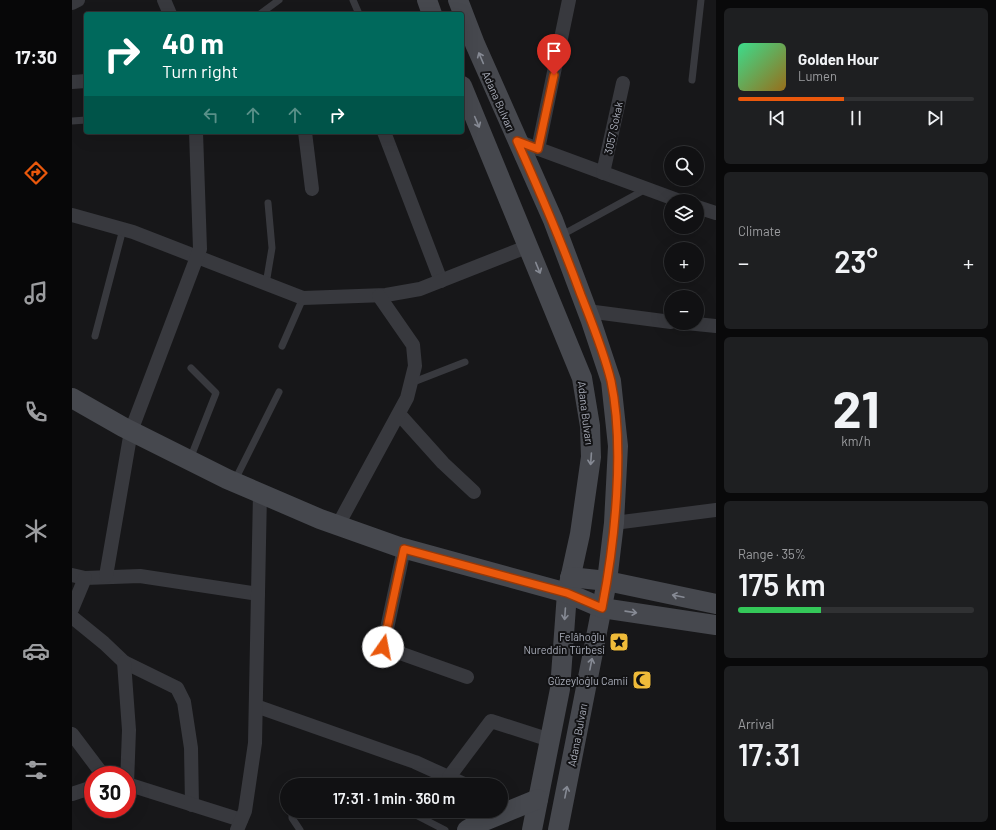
<!DOCTYPE html>
<html lang="en">
<head>
<meta charset="utf-8">
<style>
	body { margin:0; font-family:Barlow,sans-serif; background:#1e1f21; color:#f1f3f6; height:100vh; display:flex; flex-direction:column; font-size:15px; white-space:nowrap }
	* { box-sizing:border-box; margin:0 }
	p { font-size:13px; color:#9c9da0 }
	.icon { flex:none; width:22px; height:22px; fill:none; stroke:currentColor; stroke-width:2; stroke-linecap:round; stroke-linejoin:round }
	.map { position:relative; flex:1; overflow:hidden }
	.panel { display:flex; flex-direction:column; gap:8px; padding:8px; background:#09090a; width:280px }
	.panel>* { flex:none }
	.top-card { position:absolute; left:12px; top:12px; width:380px; height:122px; border-radius:4px; box-shadow:0 4px 16px #0002,0 0 0 1px #303133; background:#00695c; color:#fff; overflow:hidden }
	.controls { position:absolute; left:592px; top:146px; display:grid; gap:8px }
	.controls a { display:grid; place-items:center; width:40px; height:40px; border-radius:50%; background:#111113; box-shadow:0 4px 16px #0002,0 0 0 1px #303133; font-size:20px }
	.speed { position:absolute; left:12px; top:766px; display:flex; gap:8px; font-size:20px; font-weight:700; text-align:center }
	.speed>* { display:grid; place-content:center; width:52px; height:52px; border-radius:50%; background:#111113; box-shadow:0 4px 16px #0002,0 0 0 1px #303133; line-height:1 }
	.speed .limit { border:6px solid #d22; background:#fff; color:#111 }
	.pin { position:absolute; display:grid; place-items:center; width:34px; height:34px; color:#fff; margin:-41px -17px; border-radius:50% 50% 50% 0; rotate:-45deg; box-shadow:0 0 4px #0007 }
	.pin .icon { rotate:45deg }
	.me { position:absolute; width:44px; margin:-22px; rotate:12deg; stroke-linejoin:round; filter:drop-shadow(0 0 3px #0008) }
	.turn { display:flex; align-items:center; gap:14px; height:84px; padding:0 12px; font-size:18px }
	.turn .icon { width:52px; height:52px; stroke-width:2.5 }
	.turn b { display:block; font-size:28px; line-height:34px }
	.lanes { display:flex; align-items:center; height:38px; padding:0 12px; background:#0003; justify-content:center; gap:20px; direction:ltr }
	.lanes .off { opacity:.35 }
	.big { font-size:30px; font-weight:600; line-height:1.1 }
	.panel .widget { flex:1; display:flex; flex-direction:column; justify-content:center; gap:6px; min-width:0; padding:0 14px; border-radius:6px; background:#1e1f21 }
	.panel .dial { align-items:center; gap:0 }
	.dial b { font-size:52px; line-height:1 }
	.song { display:flex; align-items:center; gap:12px }
	.cover { width:48px; height:48px; border-radius:6px; background:linear-gradient(135deg,hsl(150 70% 55%),hsl(40 70% 35%)) }
	.played { height:4px; border-radius:2px; background:linear-gradient(90deg,#ea580c 45%,#303133 45%) }
	.keys { display:flex; justify-content:space-around; direction:ltr }
	.heat { display:flex; justify-content:space-between; align-items:center; font-size:22px; direction:ltr }
	.charge { height:6px; border-radius:3px; background:linear-gradient(90deg,#34c759 35%,#303133 0) }
	.trip { position:absolute; left:208px; top:778px; width:228px; height:40px; border-radius:20px; background:#111113; box-shadow:0 4px 16px #0002,0 0 0 1px #303133; font-weight:600; line-height:40px; text-align:center }
	main { display:flex; flex:1; min-height:0 }
	.dock { display:flex; flex-direction:column; width:72px; justify-content:space-around; align-items:center; background:#070708; color:#9c9da0 }
	.dock .icon { width:28px; height:28px }
	.dock .active { color:#ea580c }
	.dock b { font-size:18px; color:#f1f3f6 }
	.map>svg:first-child { display:block }
</style>
</head>
<body>
<main>
<nav class="dock">
<b>17:30</b>
<svg class="icon active" aria-label="directions" viewBox="0 0 24 24"><path d="M12 3l9 9-9 9-9-9zM9 14v-3h6M13 9l2 2-2 2"/></svg>
<svg class="icon" aria-label="music" viewBox="0 0 24 24"><path d="M9 18V5l10-2v13"/><circle cx="6" cy="18" r="3"/><circle cx="16" cy="16" r="3"/></svg>
<svg class="icon" aria-label="phone" viewBox="0 0 24 24"><path d="M5 4h4l2 5-3 2q2 4 5 5l2-3 5 2v4C11 20 4 13 5 4z"/></svg>
<svg class="icon" aria-label="climate" viewBox="0 0 24 24"><path d="M12 3v18M4 7l16 10M4 17L20 7"/></svg>
<svg class="icon" aria-label="car" viewBox="0 0 24 24"><path d="M5 17H2v-5l4-1 3-4h7l3 4 3 1v5h-3M9 17h6M6 11h13"/><circle cx="7" cy="17" r="2"/><circle cx="17" cy="17" r="2"/></svg>
<svg class="icon" aria-label="filters" viewBox="0 0 24 24"><path d="M4 7h16M4 17h16"/><circle cx="9" cy="7" r="2"/><circle cx="15" cy="17" r="2"/></svg>
</nav>
<div class="map">
<svg width="644" height="830" viewBox="0 0 644 830">
	<rect width="100%" height="100%" fill="#171719"/>
	<g fill="none" stroke-linecap="round" stroke-linejoin="round">
		<g stroke="#38393e" stroke-width="7">
			<path d="M 281,0 L 287,14"/>
			<path d="M 188,14 L 207,0"/>
			<path d="M 620,80 L 629,0"/>
			<path d="M 0,121 L 14,120"/>
			<path d="M 488,236 L 574,189"/>
			<path d="M 194,284 L 200,248 L 196,203"/>
			<path d="M 23,336 L 51,229"/>
			<path d="M 210,346 L 231,298"/>
			<path d="M 339,383 L 393,362"/>
			<path d="M 118,459 L 144,393 L 119,368"/>
			<path d="M 163,480 L 207,392"/>
			<path d="M 220,811 L 220,818 L 228,830"/>
			<path d="M 336,811 L 373,830"/>
		</g>
		<g stroke="#38393e" stroke-width="14">
			<path d="M 92,0 L 98,14"/>
			<path d="M 0,3 L 6,0"/>
			<path d="M 0,82 L 14,81"/>
			<path d="M 233,132 L 240,189"/>
			<path d="M 312,132 L 369,281"/>
			<path d="M 445,141 L 608,201"/>
			<path d="M 466,149 L 497,0"/>
			<path d="M 531,173 L 551,83"/>
			<path d="M 625,207 L 644,213"/>
			<path d="M 0,215 L 61,232 L 231,298 L 314,295 L 348,289 L 457,246"/>
			<path d="M 515,311 L 599,322"/>
			<path d="M 614,323 L 644,326"/>
			<path d="M 327,414 L 371,463 L 402,492"/>
			<path d="M 542,523 L 644,510"/>
			<path d="M 266,525 L 335,398 L 343,366 L 341,345 L 307,296"/>
			<path d="M 332,549 L 311,647 L 395,677"/>
			<path d="M 0,575 L 13,578 L 68,576 L 186,594"/>
			<path d="M 34,576 L 59,431 L 128,249 L 124,132"/>
			<path d="M 0,609 L 13,578"/>
			<path d="M 0,617 L 32,643 L 52,662 L 105,688 L 112,702 L 119,748 L 120,805"/>
			<path d="M 52,662 L 57,730 L 55,784"/>
			<path d="M 184,706 L 343,762 L 394,785"/>
			<path d="M 0,734 L 31,775"/>
			<path d="M 377,777 L 419,721 L 478,740"/>
			<path d="M 55,784 L 169,820"/>
			<path d="M 0,794 L 21,787"/>
			<path d="M 165,830 L 173,811 L 183,743 L 188,493"/>
		</g>
		<g stroke="#46484e" stroke-width="20">
			<path d="M 355,0 L 360,14"/>
			<path d="M 386,0 L 403,44 L 481,220 L 519,321 L 539,381 L 546,446 L 542,523 L 535,581 L 486,830"/>
			<path d="M 390,86 L 510,378 L 518,426 L 519,457 L 508,534 L 495,593 L 488,689 L 460,830"/>
			<path d="M 0,398 L 51,427 L 155,479 L 248,519 L 327,547 L 495,593 L 530,608 L 644,625"/>
			<path d="M 498,577 L 535,581 L 644,604"/>
			<path d="M 395,830 L 405,824 L 466,799"/>
		</g>
	</g>
	<defs><path id="oneway-shaft" d="M-6 0H5M1.5-3L5.5 0L1.5 3" fill="none" stroke-width="1.6" stroke-linecap="round" stroke-linejoin="round"/></defs>
	<g stroke="#868a94">
		<use href="#oneway-shaft" transform="translate(409 58) rotate(-113)"/>
		<use href="#oneway-shaft" transform="translate(405 122) rotate(67)"/>
		<use href="#oneway-shaft" transform="translate(466 268) rotate(68)"/>
		<use href="#oneway-shaft" transform="translate(519 459) rotate(94)"/>
		<use href="#oneway-shaft" transform="translate(606 596) rotate(-168)"/>
		<use href="#oneway-shaft" transform="translate(559 612) rotate(8)"/>
		<use href="#oneway-shaft" transform="translate(493 614) rotate(94)"/>
		<use href="#oneway-shaft" transform="translate(519 664) rotate(-79)"/>
		<use href="#oneway-shaft" transform="translate(494 792) rotate(-79)"/>
	</g>
	<g fill="none" stroke-linecap="round" stroke-linejoin="round">
		<g stroke="#983908" stroke-width="10">
			<path id="route" d="M 311,647 L 332,549 L 495,593 L 530,608 C 543,542 553,447 539,381 C 532,352 520,323 509,295 C 490,243 468,192 445,141 L 466,149 L 482,75"/>
		</g>
		<use href="#route" stroke="#ea580c" stroke-width="7"/>
	</g>
	<defs>
		<g id="sight-square" transform="scale(1)"><rect x="-9" y="-9" width="18" height="18" rx="4" fill="#efbb39" stroke="#121214"/><path d="M0-6L1.8-2.2L6-1.7L2.9 1.2L3.7 5.4L0 3.3L-3.7 5.4L-2.9 1.2L-6-1.7L-1.8-2.2Z" fill="#111"/></g>
		<g id="mosque-square" transform="scale(1)"><rect x="-9" y="-9" width="18" height="18" rx="4" fill="#efbb39" stroke="#121214"/><path d="M3.5-4.9A6 6 0 1 0 3.5 4.9A5 5 0 1 1 3.5-4.9Z" fill="#111"/></g>
	</defs>
	<g fill-rule="evenodd">
		<use href="#sight-square" x="547" y="642"/>
		<use href="#mosque-square" x="570" y="680"/>
	</g>
	<g text-anchor="middle" dominant-baseline="central" stroke-width="4" stroke-linejoin="round" paint-order="stroke">
		<g font-size="11" fill="#a9adb9" stroke="#121214">
			<text transform="translate(427 101) rotate(66)">Adana Bulvarı</text>
			<text transform="translate(541 128) rotate(-78)">3057 Sokak</text>
			<text transform="translate(514 413) rotate(83)">Adana Bulvarı</text>
			<text transform="translate(505 735) rotate(-79)">Adana Bulvarı</text>
		</g>
		<g font-size="11" fill="#a9adb9" stroke="#121214" text-anchor="end">
			<text x="533" y="636">Felâhoğlu<tspan x="533" dy="13">Nureddin Türbesi</tspan></text>
			<text x="556" y="680">Güzeyloğlu Camii</text>
		</g>
	</g>
</svg>
<div class="controls">
<a><svg class="icon" aria-label="search" viewBox="0 0 24 24"><circle cx="10" cy="10" r="6"/><path d="M15 15l6 6"/></svg></a>
<a><svg class="icon" aria-label="layers" viewBox="0 0 24 24"><path d="M12 4l9 5-9 5-9-5zM3 14l9 5 9-5"/></svg></a>
<a>+</a>
<a>−</a>
</div>
<div class="speed"><div class="limit">30</div></div>
<div class="pin" style="left:482px;top:75px;background:#d93025"><svg class="icon" aria-label="arrive" viewBox="0 0 24 24"><path d="M6 21V4h12l-3 4 3 4H6"/></svg></div>
<svg class="me" style="left:311px;top:647px" viewBox="-20 -20 40 40"><circle r="19" fill="#fff"/><path d="M0-13L10 11 0 6-10 11z" fill="#ea580c"/></svg>
<div class="trip">17:31 · 1 min · 360 m</div>
<div class="top-card">
<div class="turn"><svg class="icon" aria-label="right" viewBox="0 0 24 24"><path d="M7 20v-9h11M14 6l5 5-5 5"/></svg><div><b>40 m</b>Turn right</div></div>
<div class="lanes"><svg class="icon off" aria-label="left" viewBox="0 0 24 24"><path d="M17 20v-9H6M10 6l-5 5 5 5"/></svg><svg class="icon off" aria-label="ahead" viewBox="0 0 24 24"><path d="M12 20V5M6 11l6-6 6 6"/></svg><svg class="icon off" aria-label="ahead" viewBox="0 0 24 24"><path d="M12 20V5M6 11l6-6 6 6"/></svg><svg class="icon" aria-label="right" viewBox="0 0 24 24"><path d="M7 20v-9h11M14 6l5 5-5 5"/></svg></div>
</div>
</div>
<section class="panel">
<div class="widget">
<div class="song"><i class="cover"></i><div><b>Golden Hour</b><p>Lumen</p></div></div>
<div class="played"></div>
<div class="keys"><svg class="icon" aria-label="previous" viewBox="0 0 24 24"><path d="M18 5L8 12l10 7zM5 5v14"/></svg><svg class="icon" aria-label="pause" viewBox="0 0 24 24"><path d="M8 5v14M16 5v14"/></svg><svg class="icon" aria-label="next" viewBox="0 0 24 24"><path d="M6 5l10 7-10 7zM19 5v14"/></svg></div>
</div>
<div class="widget"><p>Climate</p>
<div class="heat"><a>−</a><b class="big">23°</b><a>+</a></div>
</div>
<div class="widget dial"><b>21</b><p>km/h</p></div>
<div class="widget"><p>Range · 35%</p><b class="big">175 km</b><div class="charge"></div></div>
<div class="widget"><p>Arrival</p><b class="big">17:31</b></div>
</section>
</main>
</body>
</html>
